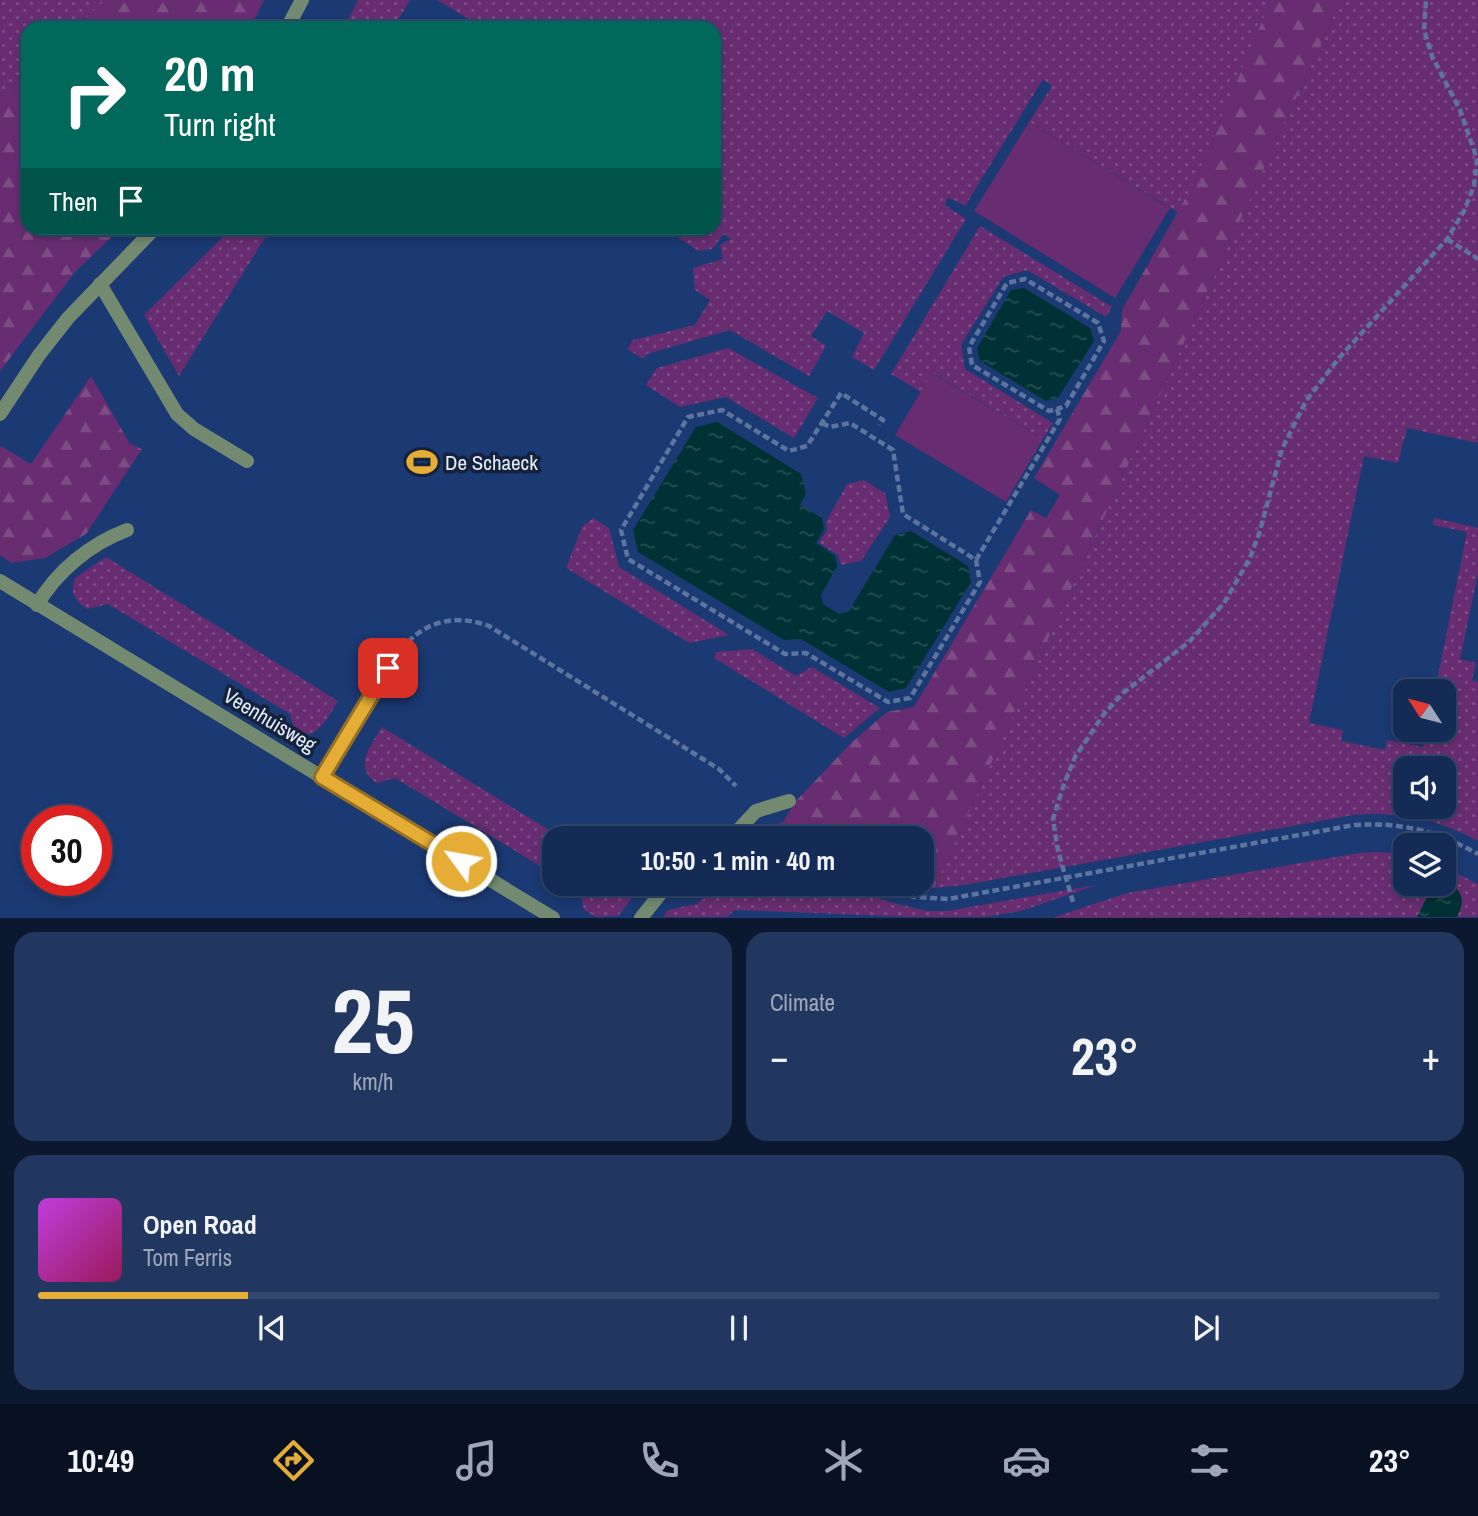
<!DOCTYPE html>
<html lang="en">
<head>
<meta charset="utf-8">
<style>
	body { margin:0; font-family:"Archivo Narrow",sans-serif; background:#213760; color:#f1f3f6; height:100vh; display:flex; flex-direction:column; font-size:26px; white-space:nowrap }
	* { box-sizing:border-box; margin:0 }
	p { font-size:23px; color:#9da7b9 }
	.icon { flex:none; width:38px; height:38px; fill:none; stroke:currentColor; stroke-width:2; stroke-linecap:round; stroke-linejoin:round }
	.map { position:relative; height:918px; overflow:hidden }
	.side { display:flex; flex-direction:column; gap:14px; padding:14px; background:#0b182f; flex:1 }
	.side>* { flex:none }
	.banner { position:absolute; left:21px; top:21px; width:700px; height:214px; border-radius:21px; box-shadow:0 4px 10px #0003,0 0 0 2px #33476c; background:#00695c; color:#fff; overflow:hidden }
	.needle { width:46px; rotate:306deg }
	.tools { position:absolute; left:1393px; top:679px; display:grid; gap:14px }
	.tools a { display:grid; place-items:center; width:63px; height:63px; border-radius:14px; background:#142b56; box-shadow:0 4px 10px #0003,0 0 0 2px #33476c; font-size:35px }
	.speed { position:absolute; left:21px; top:805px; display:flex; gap:14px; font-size:35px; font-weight:700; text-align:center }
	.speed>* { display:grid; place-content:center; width:91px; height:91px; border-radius:50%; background:#142b56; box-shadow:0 4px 10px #0003,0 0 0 2px #33476c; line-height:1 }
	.speed .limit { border:10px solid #d22; background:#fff; color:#111 }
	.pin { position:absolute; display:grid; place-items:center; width:60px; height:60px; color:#fff; margin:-30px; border-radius:14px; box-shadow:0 4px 10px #0006 }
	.me { position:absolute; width:77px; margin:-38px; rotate:302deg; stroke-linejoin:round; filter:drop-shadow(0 0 5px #0008) }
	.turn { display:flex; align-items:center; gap:24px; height:147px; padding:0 28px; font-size:32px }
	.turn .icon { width:91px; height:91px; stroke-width:2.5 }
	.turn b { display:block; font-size:49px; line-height:60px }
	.then { display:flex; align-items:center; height:66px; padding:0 28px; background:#0003; gap:14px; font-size:26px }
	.big { font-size:52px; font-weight:700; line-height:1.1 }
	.side .widget { flex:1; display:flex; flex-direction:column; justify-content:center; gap:10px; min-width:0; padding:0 24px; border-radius:21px; background:#213760 }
	.side .dial { align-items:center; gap:0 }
	.dial b { font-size:91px; line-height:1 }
	.song { display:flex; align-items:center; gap:21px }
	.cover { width:84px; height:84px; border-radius:10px; background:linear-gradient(135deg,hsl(290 70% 55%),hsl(330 70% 35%)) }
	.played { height:7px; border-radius:4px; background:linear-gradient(90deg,#e5ad35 15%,#33476c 15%) }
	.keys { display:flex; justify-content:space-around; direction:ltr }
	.heat { display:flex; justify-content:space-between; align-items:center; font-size:38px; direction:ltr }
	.side .tiles { flex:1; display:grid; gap:14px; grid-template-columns:1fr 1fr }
	.widget:last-child { grid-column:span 2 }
	.trip { position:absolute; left:542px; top:826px; width:392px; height:70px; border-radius:21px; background:#142b56; box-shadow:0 4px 10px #0003,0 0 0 2px #33476c; font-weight:700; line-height:70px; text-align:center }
	.dock { display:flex; height:112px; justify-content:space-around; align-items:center; background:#081122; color:#9da7b9 }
	.dock .icon { width:49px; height:49px }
	.dock .on { color:#e5ad35 }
	.dock b { font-size:32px; color:#f1f3f6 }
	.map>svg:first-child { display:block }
</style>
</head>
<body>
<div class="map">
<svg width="1478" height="918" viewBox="0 0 1478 918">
	<defs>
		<pattern id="grass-dots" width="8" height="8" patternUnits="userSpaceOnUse" patternTransform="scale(1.75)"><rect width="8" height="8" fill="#672d70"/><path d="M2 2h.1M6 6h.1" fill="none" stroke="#7d4c85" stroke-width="1.8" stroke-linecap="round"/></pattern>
		<pattern id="forest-firs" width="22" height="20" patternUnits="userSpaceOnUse" patternTransform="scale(1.75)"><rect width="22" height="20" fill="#672d70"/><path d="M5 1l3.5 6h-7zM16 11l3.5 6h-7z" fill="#7d4c85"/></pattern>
		<pattern id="water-ripples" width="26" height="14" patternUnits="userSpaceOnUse" patternTransform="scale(1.75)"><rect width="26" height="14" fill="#003235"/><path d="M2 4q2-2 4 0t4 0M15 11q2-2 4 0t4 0" fill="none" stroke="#255053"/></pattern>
	</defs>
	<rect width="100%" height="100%" fill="#1b3972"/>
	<g fill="url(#grass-dots)" fill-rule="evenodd">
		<path d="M 0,0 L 106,0 L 75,28 L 28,28 L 28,71 L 0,97 Z"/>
		<path d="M 358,0 L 410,0 L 393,28 L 344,28 Z"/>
		<path d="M 437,0 L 1271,0 L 1194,183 L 1179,213 L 1029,122 L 1052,86 L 1043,79 L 965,206 L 948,197 L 945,205 L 966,219 L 874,370 L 852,357 L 864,333 L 827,311 L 811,336 L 826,346 L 809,376 L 730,330 L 647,354 L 643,359 L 627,349 L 633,340 L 695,325 L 710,300 L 695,290 L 693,268 L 723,259 L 720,245 L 731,239 L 724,234 L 712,249 L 699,251 L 663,228 L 714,228 L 714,28 L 484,28 Z"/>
		<path d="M 1341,0 L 1478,0 L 1478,443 L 1407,428 L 1398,463 L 1364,456 L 1309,723 L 1343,730 L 1341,741 L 1385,750 L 1387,740 L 1423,747 L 1427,730 L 1444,730 L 1444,691 L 1435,691 L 1467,532 L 1433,525 L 1434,518 L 1478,528 L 1478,573 L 1460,659 L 1476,663 L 1472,680 L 1478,682 L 1478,841 C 1438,819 1398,811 1353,815 L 964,885 L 934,888 ZM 1405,768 L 1444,768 L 1444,807 L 1405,807 Z"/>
		<path d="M 980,226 L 1112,307 L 1106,317 L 1027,270 L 1003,277 L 961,345 L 965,369 L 1053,423 L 1043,439 L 933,373 L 921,392 L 891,374 Z"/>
		<path d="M 232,228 L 271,228 L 179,376 L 144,315 Z"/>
		<path d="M 728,348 L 818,398 L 794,438 L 726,397 L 680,407 L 646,385 L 657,368 Z"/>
		<path d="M 864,480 L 885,493 L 890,517 L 861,561 L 841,565 L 838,555 L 819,543 L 827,530 L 826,522 L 847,484 Z"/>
		<path d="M 593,518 L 609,528 L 619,567 L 729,635 L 689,643 L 566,568 L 582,527 Z"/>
		<path d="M 106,557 L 338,701 C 327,718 320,737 296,736 L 290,714 L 108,604 L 87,609 C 74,600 70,593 75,578 Z"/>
		<path d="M 752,649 L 796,676 L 812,667 L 880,708 L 844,738 L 714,658 L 716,652 Z"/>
		<path d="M 382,727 L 562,838 L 555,838 L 555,875 L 395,778 L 377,783 C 352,768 371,745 382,727 Z"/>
		<path d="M 1376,852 L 1405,854 L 1405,884 L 1444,884 L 1444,867 L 1478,884 L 1478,917 L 1052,918 L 1127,893 L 1359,853 Z"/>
		<path d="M 570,884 L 634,884 L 640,887 L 618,916 L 596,917 L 584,910 L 580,890 Z"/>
		<path d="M 726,884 L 830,884 L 897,904 L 927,911 L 947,911 L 1096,885 L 1021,911 L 985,917 L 912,917 L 735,910 L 727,917 L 663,917 L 668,910 L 696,904 Z"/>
	</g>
	<g fill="url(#forest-firs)">
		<path d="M 106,0 L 264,0 L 250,28 L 75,28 Z"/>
		<path d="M 1271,0 L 1341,0 L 934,888 L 906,884 L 922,884 L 922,838 L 762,838 L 755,836 L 759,830 L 783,822 L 796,801 L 852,742 L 887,712 L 914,707 L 1031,510 L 1046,518 L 1060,495 L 1034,478 L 1121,331 L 1122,310 L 1194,183 Z"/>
		<path d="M 28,71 L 28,228 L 121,228 L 75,272 L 0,371 L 0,97 Z"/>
		<path d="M 91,376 L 130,444 L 142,449 L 86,534 L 45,558 L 11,563 L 0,555 L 0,448 L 1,446 L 31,464 Z"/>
	</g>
	<g fill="#672d70">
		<path d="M 1029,122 L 1170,208 L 1115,298 L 974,211 Z"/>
		<path d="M 932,373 L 1043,439 L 1006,502 L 895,435 Z"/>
	</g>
	<g fill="url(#water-ripples)">
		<path d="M 1024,288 L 1090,328 L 1094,341 L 1058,398 L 1046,401 L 980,361 L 977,348 L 1011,290 Z"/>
		<path d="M 717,422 L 801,474 L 806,494 L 800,505 L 822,518 L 824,529 L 816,543 L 835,556 L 837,566 L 821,595 L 823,604 L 839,614 L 849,611 L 895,535 L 911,531 L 968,566 L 971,582 L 906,688 L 889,692 L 801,639 L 784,640 L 638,552 L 633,530 L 696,427 Z"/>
		<path d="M 1447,883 C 1464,890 1465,902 1457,917 L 1417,917 C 1425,902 1429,887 1447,883 Z"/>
	</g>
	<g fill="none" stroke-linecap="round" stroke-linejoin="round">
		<g stroke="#5d749f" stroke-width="4.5" stroke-dasharray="7 3.5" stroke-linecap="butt">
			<path d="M 1447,239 L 1478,259"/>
			<path d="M 822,423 L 830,427 L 850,423 L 893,450 L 903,514 L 976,560 L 980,582 L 910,698 L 888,702 L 806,653 L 785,654 L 628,559 L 621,530 L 688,417 L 722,410 L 789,451 L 807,446 L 841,393 L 883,420 L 879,425"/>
			<path d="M 976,560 L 1060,419 L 1057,409 L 1049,411 L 972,365 L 969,347 L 1007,283 L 1025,279 L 1098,323 L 1104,341 L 1066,406 L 1057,409"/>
			<path d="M 408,642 C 430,619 460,615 489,626 L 719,769 L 736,786"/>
			<path d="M 869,884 L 914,897 L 948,899 L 1354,825 C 1403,822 1436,831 1478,854"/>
			<path d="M 1073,902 L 1058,851 L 1053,819 L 1064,784 L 1075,757 L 1104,714 L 1123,693 L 1189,642 L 1224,603 L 1250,558 L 1259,534 L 1282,449 L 1306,401 L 1339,358 L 1447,239 L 1464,211 L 1474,186 L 1477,159 L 1460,110 L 1432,56 L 1424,30 L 1426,0"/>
		</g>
		<g stroke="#738a70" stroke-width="14">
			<path d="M 100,284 L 177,414 L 194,429 L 247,461"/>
			<path d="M 37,605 C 57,571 90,544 127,530"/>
			<path d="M 322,777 L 388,668"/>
			<path d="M 663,835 L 665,838"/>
			<path d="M 731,838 L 756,811 L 789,801"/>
			<path d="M 641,918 L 668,884"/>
		</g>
		<g stroke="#738a70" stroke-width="14">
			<path d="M 287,28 L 302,0"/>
			<path d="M 0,414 L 39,355 L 68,318 L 155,228"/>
			<path d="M 0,581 L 553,918"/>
		</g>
	</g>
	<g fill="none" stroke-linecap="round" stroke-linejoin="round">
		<g stroke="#957022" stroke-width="18">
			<path id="route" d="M 388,668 L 322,777 L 461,861"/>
		</g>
		<use href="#route" stroke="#e5ad35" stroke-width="12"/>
	</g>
	<defs>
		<g id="stadium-bare" transform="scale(2.415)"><path d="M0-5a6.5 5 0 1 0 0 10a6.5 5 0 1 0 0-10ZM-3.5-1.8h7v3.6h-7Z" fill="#e5ad35" stroke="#14223c" stroke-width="2.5" paint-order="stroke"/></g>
	</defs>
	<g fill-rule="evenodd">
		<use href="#stadium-bare" x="422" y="462"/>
	</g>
	<g text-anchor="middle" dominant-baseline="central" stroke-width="7" stroke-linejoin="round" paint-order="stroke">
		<g font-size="21" fill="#e5edfb" stroke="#14223c" text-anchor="start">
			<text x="445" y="462">De Schaeck</text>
		</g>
		<g font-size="21" fill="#e5edfb" stroke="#14223c">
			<text transform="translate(270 720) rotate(31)">Veenhuisweg</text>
		</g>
	</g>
</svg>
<div class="tools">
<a><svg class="needle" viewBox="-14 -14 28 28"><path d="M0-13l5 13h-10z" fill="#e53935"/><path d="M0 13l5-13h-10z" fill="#9da7b9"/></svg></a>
<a><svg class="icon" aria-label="sound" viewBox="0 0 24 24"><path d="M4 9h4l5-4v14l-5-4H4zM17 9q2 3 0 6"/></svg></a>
<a><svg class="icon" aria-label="layers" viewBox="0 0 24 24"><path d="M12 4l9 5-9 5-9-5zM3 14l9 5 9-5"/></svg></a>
</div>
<div class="speed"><div class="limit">30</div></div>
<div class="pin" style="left:388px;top:668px;background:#d93025"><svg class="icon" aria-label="arrive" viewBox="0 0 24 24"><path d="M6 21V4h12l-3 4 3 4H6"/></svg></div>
<svg class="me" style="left:461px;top:861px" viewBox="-20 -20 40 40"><circle r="17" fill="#e5ad35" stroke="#fff" stroke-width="3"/><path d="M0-11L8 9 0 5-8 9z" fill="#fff"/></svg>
<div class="trip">10:50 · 1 min · 40 m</div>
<div class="banner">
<div class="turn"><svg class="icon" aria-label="right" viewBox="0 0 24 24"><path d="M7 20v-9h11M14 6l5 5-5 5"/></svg><div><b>20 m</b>Turn right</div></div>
<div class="then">Then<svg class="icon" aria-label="arrive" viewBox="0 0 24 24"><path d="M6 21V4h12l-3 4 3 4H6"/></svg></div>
</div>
</div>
<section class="side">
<div class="tiles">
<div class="widget dial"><b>25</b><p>km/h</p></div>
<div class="widget"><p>Climate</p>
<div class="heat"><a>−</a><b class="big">23°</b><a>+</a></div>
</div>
<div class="widget">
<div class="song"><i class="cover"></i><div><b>Open Road</b><p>Tom Ferris</p></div></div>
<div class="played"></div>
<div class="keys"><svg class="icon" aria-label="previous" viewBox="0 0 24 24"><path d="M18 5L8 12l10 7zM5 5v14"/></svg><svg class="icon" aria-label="pause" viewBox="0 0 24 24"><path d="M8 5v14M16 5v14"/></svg><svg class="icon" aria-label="next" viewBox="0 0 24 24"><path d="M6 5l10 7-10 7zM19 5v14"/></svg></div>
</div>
</div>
</section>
<nav class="dock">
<b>10:49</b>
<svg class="icon on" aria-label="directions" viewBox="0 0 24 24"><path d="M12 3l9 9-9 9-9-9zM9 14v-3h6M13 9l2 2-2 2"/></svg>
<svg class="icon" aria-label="music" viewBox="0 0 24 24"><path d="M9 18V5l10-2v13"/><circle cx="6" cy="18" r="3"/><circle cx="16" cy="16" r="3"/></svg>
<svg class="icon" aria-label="phone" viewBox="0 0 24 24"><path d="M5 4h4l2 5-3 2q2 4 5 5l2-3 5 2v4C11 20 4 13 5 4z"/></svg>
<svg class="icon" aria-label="climate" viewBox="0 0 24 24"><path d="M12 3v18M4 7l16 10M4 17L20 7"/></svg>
<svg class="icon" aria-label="car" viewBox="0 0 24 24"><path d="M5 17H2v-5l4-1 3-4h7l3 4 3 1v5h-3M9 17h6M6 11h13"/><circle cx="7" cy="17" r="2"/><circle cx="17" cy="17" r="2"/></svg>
<svg class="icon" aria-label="filters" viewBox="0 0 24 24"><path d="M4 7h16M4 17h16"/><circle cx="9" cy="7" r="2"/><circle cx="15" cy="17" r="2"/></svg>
<b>23°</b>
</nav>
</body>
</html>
